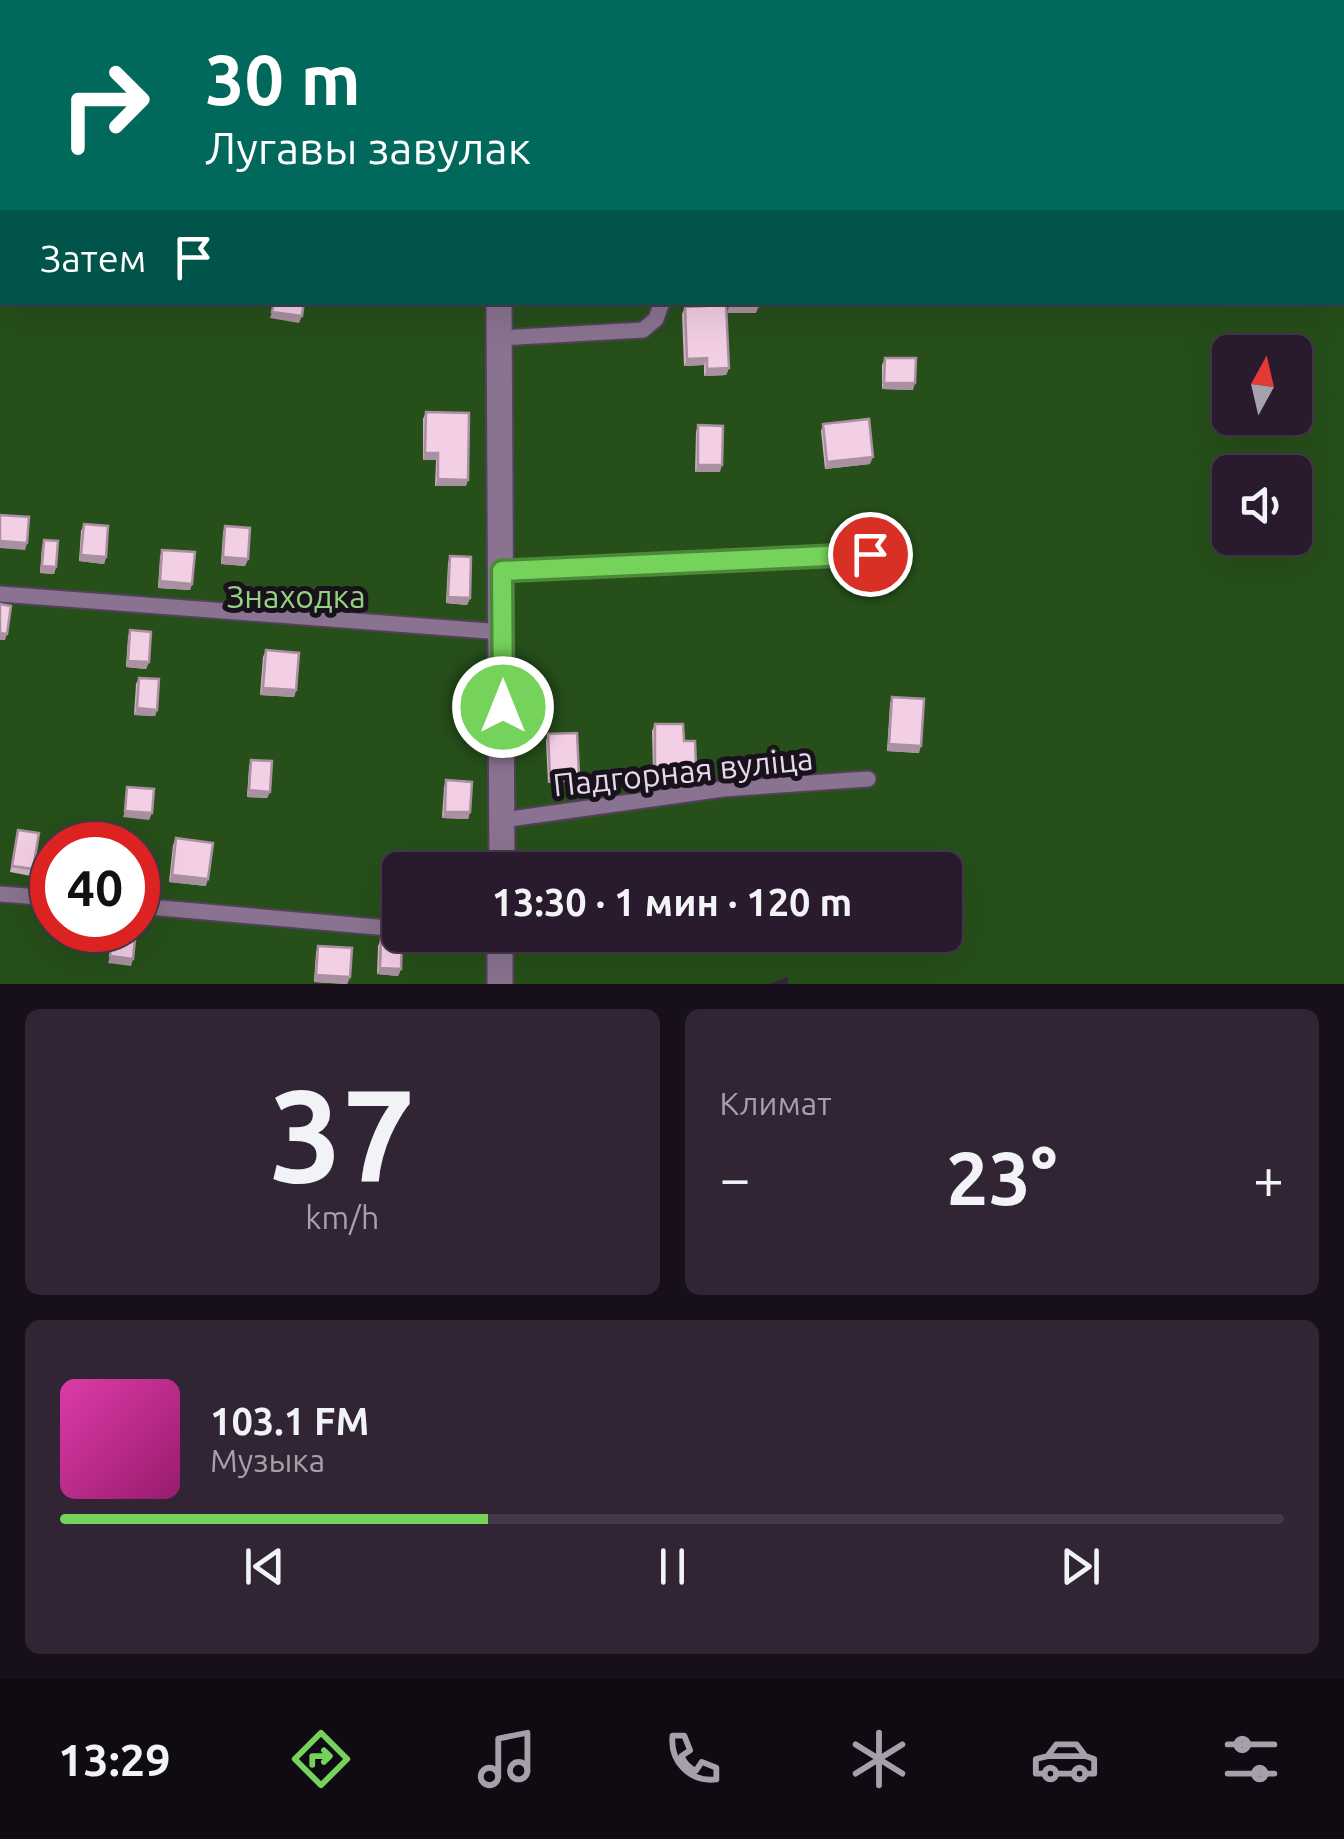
<!DOCTYPE html>
<html lang="ru">
<head>
<meta charset="utf-8">
<style>
	body { margin:0; font-family:Ubuntu,sans-serif; background:#312435; color:#f1f3f6; height:100vh; display:flex; flex-direction:column; font-size:38px; white-space:nowrap }
	* { box-sizing:border-box; margin:0 }
	p { font-size:32px; color:#a5a1aa }
	.icon { flex:none; width:55px; height:55px; fill:none; stroke:currentColor; stroke-width:2; stroke-linecap:round; stroke-linejoin:round }
	.map { position:relative; height:984px; overflow:hidden }
	.side { display:flex; flex-direction:column; gap:25px; padding:25px; background:#170f19; flex:1 }
	.side>* { flex:none }
	.banner { position:absolute; left:0px; top:0px; width:1345px; height:305px; box-shadow:0 10px 40px #0002,0 0 0 2px #453949; background:#00695c; color:#fff; overflow:hidden }
	.needle { width:65px; rotate:8deg }
	.tools { position:absolute; left:1212px; top:335px; display:grid; gap:20px }
	.tools a { display:grid; place-items:center; width:100px; height:100px; border-radius:15px; background:#291b2d; box-shadow:0 10px 40px #0002,0 0 0 2px #453949; font-size:50px }
	.speed { position:absolute; left:30px; top:822px; display:flex; gap:20px; font-size:50px; font-weight:700; text-align:center }
	.speed>* { display:grid; place-content:center; width:130px; height:130px; border-radius:50%; background:#291b2d; box-shadow:0 10px 40px #0002,0 0 0 2px #453949; line-height:1 }
	.speed .limit { border:15px solid #d22; background:#fff; color:#111 }
	.pin { position:absolute; display:grid; place-items:center; width:85px; height:85px; color:#fff; margin:-42px; border:5px solid #fff; border-radius:50%; box-shadow:0 2px 10px #0007 }
	.me { position:absolute; width:110px; margin:-55px; rotate:0deg; stroke-linejoin:round; filter:drop-shadow(0 0 8px #0008) }
	.turn { display:flex; align-items:center; gap:35px; height:210px; padding:0 40px; font-size:45px }
	.turn .icon { width:130px; height:130px; stroke-width:2.5 }
	.turn b { display:block; font-size:70px; line-height:85px }
	.then { display:flex; align-items:center; height:95px; padding:0 40px; background:#0003; gap:20px; font-size:38px }
	.big { font-size:75px; font-weight:700; line-height:1.1 }
	.side .tile { flex:1; display:flex; flex-direction:column; justify-content:center; gap:15px; min-width:0; padding:0 35px; border-radius:15px; background:#312435 }
	.side .dial { align-items:center; gap:0 }
	.dial b { font-size:130px; line-height:1 }
	.song { display:flex; align-items:center; gap:30px }
	.cover { width:120px; height:120px; border-radius:15px; background:linear-gradient(135deg,hsl(320 70% 55%),hsl(320 70% 35%)) }
	.played { height:10px; border-radius:5px; background:linear-gradient(90deg,#75d25a 35%,#453949 35%) }
	.keys { display:flex; justify-content:space-around; direction:ltr }
	.heat { display:flex; justify-content:space-between; align-items:center; font-size:55px; direction:ltr }
	.side .tiles { flex:1; display:grid; gap:25px; grid-template-columns:1fr 1fr }
	.tile:last-child { grid-column:span 2 }
	.trip { position:absolute; left:382px; top:852px; width:580px; height:100px; border-radius:15px; background:#291b2d; box-shadow:0 10px 40px #0002,0 0 0 2px #453949; font-weight:700; line-height:100px; text-align:center }
	.tab-bar { display:flex; height:160px; justify-content:space-around; align-items:center; background:#100b12; color:#a5a1aa }
	.tab-bar .icon { width:70px; height:70px }
	.tab-bar .selected { color:#75d25a }
	.tab-bar b { font-size:45px; color:#f1f3f6 }
	.map>svg:first-child { display:block }
</style>
</head>
<body>
<div class="map">
<svg width="1344" height="984" viewBox="0 0 1344 984">
	<rect width="100%" height="100%" fill="#37243c"/>
	<path fill="#264f1a" fill-rule="evenodd" d="M 0,0 L 879,2 L 2,2 L 2,302 L 1342,302 L 1342,2 L 881,0 L 1344,0 L 1344,984 L 788,984 L 788,977 L 769,984 L 0,984 ZM 1230,352 L 1295,352 L 1295,418 L 1230,418 ZM 1230,472 L 1295,472 L 1295,538 L 1230,538 ZM 52,845 L 138,845 L 138,930 L 52,930 ZM 400,870 L 945,870 L 945,935 L 400,935 Z"/>
	<g fill="none" stroke-linecap="round" stroke-linejoin="round">
		<g stroke="#524257" stroke-width="19">
			<g id="service">
				<path d="M 672,2 L 672,0"/>
				<path d="M 0,183 L 2,183"/>
				<path d="M 499,338 L 643,330 L 656,319 L 662,302"/>
				<path d="M 502,571 L 870,554"/>
				<path d="M 0,594 L 502,632"/>
				<path d="M 503,820 L 723,789 L 868,779"/>
				<path d="M 0,894 L 52,898"/>
				<path d="M 138,906 L 400,929"/>
				<path d="M 464,935 L 499,938"/>
			</g>
		</g>
		<g stroke="#524257" stroke-width="29">
			<g id="tertiary">
				<path d="M 497,2 L 497,0"/>
				<path d="M 499,302 L 502,870"/>
				<path d="M 500,935 L 500,984"/>
			</g>
		</g>
		<use href="#service" stroke="#8a7390" stroke-width="15"/>
		<use href="#tertiary" stroke="#8a7390" stroke-width="25"/>
	</g>
	<g fill="#d1b2c6">
		<path d="M 685,307 L 729,368 L 726,375 L 704,376 L 704,365 L 684,366 L 682,314 Z"/>
		<path d="M 885,358 L 913,390 L 882,389 L 882,365 Z"/>
		<path d="M 426,412 L 466,486 L 435,486 L 436,460 L 423,460 L 423,419 Z"/>
		<path d="M 823,424 L 870,464 L 825,469 L 821,431 Z"/>
		<path d="M 698,425 L 720,472 L 695,472 L 696,432 Z"/>
		<path d="M 84,524 L 106,557 L 104,564 L 79,561 L 81,531 Z"/>
		<path d="M 225,526 L 248,559 L 245,566 L 221,564 L 223,533 Z"/>
		<path d="M 44,540 L 56,567 L 54,574 L 40,573 L 42,547 Z"/>
		<path d="M 162,550 L 192,584 L 190,590 L 158,588 L 160,557 Z"/>
		<path d="M 450,556 L 470,598 L 467,605 L 446,603 L 448,563 Z"/>
		<path d="M 130,630 L 149,662 L 146,669 L 126,667 L 128,637 Z"/>
		<path d="M 266,650 L 296,690 L 294,697 L 260,695 L 263,657 Z"/>
		<path d="M 139,678 L 157,710 L 155,716 L 134,715 L 136,684 Z"/>
		<path d="M 892,697 L 919,753 L 887,751 L 890,704 Z"/>
		<path d="M 655,724 L 684,741 L 696,766 L 693,773 L 653,774 L 652,731 Z"/>
		<path d="M 548,734 L 579,774 L 576,781 L 548,783 L 546,741 Z"/>
		<path d="M 251,760 L 270,792 L 267,798 L 247,797 L 249,767 Z"/>
		<path d="M 446,780 L 470,812 L 468,819 L 442,818 L 444,787 Z"/>
		<path d="M 18,830 L 33,869 L 31,876 L 10,872 Z"/>
		<path d="M 176,838 L 206,886 L 169,882 L 173,845 Z"/>
		<path d="M 381,939 L 401,969 L 398,976 L 377,974 L 378,946 Z"/>
		<path d="M 318,946 L 350,977 L 347,984 L 314,982 L 316,953 Z"/>
	</g>
	<g fill="#aa91a1">
		<path d="M 729,306 L 759,306 L 756,313 L 727,313 Z"/>
		<path d="M 272,312 L 302,316 L 299,323 L 270,318 Z"/>
		<path d="M 707,358 L 704,365 L 684,366 L 687,359 Z"/>
		<path d="M 729,368 L 726,375 L 704,376 L 707,369 Z"/>
		<path d="M 884,383 L 915,383 L 913,390 L 882,389 Z"/>
		<path d="M 425,453 L 438,453 L 436,460 L 423,460 Z"/>
		<path d="M 873,457 L 870,464 L 825,469 L 827,462 Z"/>
		<path d="M 698,465 L 722,465 L 720,472 L 695,472 Z"/>
		<path d="M 438,479 L 468,480 L 466,486 L 435,486 Z"/>
		<path d="M 0,541 L 27,543 L 25,550 L 0,548 Z"/>
		<path d="M 81,555 L 106,557 L 104,564 L 79,561 Z"/>
		<path d="M 223,557 L 248,559 L 245,566 L 221,564 Z"/>
		<path d="M 42,566 L 56,567 L 54,574 L 40,573 Z"/>
		<path d="M 160,581 L 192,584 L 190,590 L 158,588 Z"/>
		<path d="M 448,597 L 470,598 L 467,605 L 446,603 Z"/>
		<path d="M 0,633 L 7,634 L 5,640 L 0,640 Z"/>
		<path d="M 128,661 L 149,662 L 146,669 L 126,667 Z"/>
		<path d="M 263,688 L 296,690 L 294,697 L 260,695 Z"/>
		<path d="M 137,708 L 157,710 L 155,716 L 134,715 Z"/>
		<path d="M 889,744 L 921,746 L 919,753 L 887,751 Z"/>
		<path d="M 696,766 L 693,773 L 653,774 L 655,767 Z"/>
		<path d="M 579,774 L 576,781 L 548,783 L 550,776 Z"/>
		<path d="M 249,790 L 270,792 L 267,798 L 247,797 Z"/>
		<path d="M 125,811 L 152,813 L 149,820 L 123,817 Z"/>
		<path d="M 445,812 L 470,812 L 468,819 L 442,818 Z"/>
		<path d="M 172,875 L 208,879 L 206,886 L 169,882 Z"/>
		<path d="M 110,956 L 133,959 L 131,966 L 108,963 Z"/>
		<path d="M 380,968 L 401,969 L 398,976 L 377,974 Z"/>
		<path d="M 316,975 L 350,977 L 347,984 L 314,982 Z"/>
	</g>
	<g fill="#f3cfe6" stroke="#aa91a1" stroke-width="2.5">
		<path d="M 274,302 L 304,302 L 302,316 L 272,312 Z"/>
		<rect x="729" y="302" width="30" height="4"/>
		<path d="M 726,305 L 729,368 L 707,369 L 707,358 L 687,359 L 685,307 Z"/>
		<path d="M 885,358 L 916,358 L 915,383 L 884,383 Z"/>
		<path d="M 426,412 L 469,413 L 468,480 L 438,479 L 438,453 L 425,453 Z"/>
		<path d="M 869,419 L 873,457 L 827,462 L 823,424 Z"/>
		<path d="M 698,425 L 723,426 L 722,465 L 698,465 Z"/>
		<path d="M 0,515 L 29,517 L 27,543 L 0,541 Z"/>
		<path d="M 84,524 L 108,526 L 106,557 L 81,555 Z"/>
		<path d="M 225,526 L 250,528 L 248,559 L 223,557 Z"/>
		<path d="M 44,540 L 58,541 L 56,567 L 42,566 Z"/>
		<path d="M 162,550 L 195,552 L 192,584 L 160,581 Z"/>
		<path d="M 450,556 L 471,557 L 470,598 L 448,597 Z"/>
		<path d="M 0,604 L 11,606 L 7,634 L 0,633 Z"/>
		<path d="M 130,630 L 151,632 L 149,662 L 128,661 Z"/>
		<path d="M 266,650 L 299,653 L 296,690 L 263,688 Z"/>
		<path d="M 139,678 L 159,679 L 157,710 L 137,708 Z"/>
		<path d="M 892,697 L 924,699 L 921,746 L 889,744 Z"/>
		<path d="M 655,724 L 683,724 L 684,741 L 695,741 L 696,766 L 655,767 Z"/>
		<path d="M 577,733 L 579,774 L 550,776 L 548,734 Z"/>
		<path d="M 251,760 L 272,761 L 270,792 L 249,790 Z"/>
		<path d="M 446,780 L 472,782 L 470,812 L 445,812 Z"/>
		<path d="M 127,787 L 154,789 L 152,813 L 125,811 Z"/>
		<path d="M 18,830 L 39,833 L 33,869 L 12,866 Z"/>
		<path d="M 176,838 L 213,843 L 208,879 L 172,875 Z"/>
		<path d="M 113,930 L 136,931 L 133,959 L 110,956 Z"/>
		<path d="M 381,939 L 402,940 L 401,969 L 380,968 Z"/>
		<path d="M 318,946 L 352,948 L 350,977 L 316,975 Z"/>
	</g>
	<g fill="none" stroke-linecap="round" stroke-linejoin="round">
		<g stroke="#4c883a" stroke-width="25">
			<path id="route" d="M 503,707 L 502,571 L 870,554"/>
		</g>
		<use href="#route" stroke="#75d25a" stroke-width="18"/>
	</g>
	<g text-anchor="middle" dominant-baseline="central" stroke-width="10" stroke-linejoin="round" paint-order="stroke">
		<g font-size="32" fill="#92d380" stroke="#19111c">
			<text x="296" y="596">Знаходка</text>
		</g>
		<g font-size="32" fill="#e6daea" stroke="#19111c">
			<text transform="translate(683 771) rotate(-6)">Падгорная вуліца</text>
		</g>
	</g>
</svg>
<div class="tools">
<a><svg class="needle" viewBox="-14 -14 28 28"><path d="M0-13l5 13h-10z" fill="#e53935"/><path d="M0 13l5-13h-10z" fill="#a5a1aa"/></svg></a>
<a><svg class="icon" aria-label="sound" viewBox="0 0 24 24"><path d="M4 9h4l5-4v14l-5-4H4zM17 9q2 3 0 6"/></svg></a>
</div>
<div class="speed"><div class="limit">40</div></div>
<div class="pin" style="left:870px;top:554px;background:#d93025"><svg class="icon" aria-label="arrive" viewBox="0 0 24 24"><path d="M6 21V4h12l-3 4 3 4H6"/></svg></div>
<svg class="me" style="left:503px;top:707px" viewBox="-20 -20 40 40"><circle r="17" fill="#75d25a" stroke="#fff" stroke-width="3"/><path d="M0-11L8 9 0 5-8 9z" fill="#fff"/></svg>
<div class="trip">13:30 · 1 мин · 120 m</div>
<div class="banner">
<div class="turn"><svg class="icon" aria-label="right" viewBox="0 0 24 24"><path d="M7 20v-9h11M14 6l5 5-5 5"/></svg><div><b>30 m</b>Лугавы завулак</div></div>
<div class="then">Затем<svg class="icon" aria-label="arrive" viewBox="0 0 24 24"><path d="M6 21V4h12l-3 4 3 4H6"/></svg></div>
</div>
</div>
<section class="side">
<div class="tiles">
<div class="tile dial"><b>37</b><p>km/h</p></div>
<div class="tile"><p>Климат</p>
<div class="heat"><a>−</a><b class="big">23°</b><a>+</a></div>
</div>
<div class="tile">
<div class="song"><i class="cover"></i><div><b>103.1 FM</b><p>Музыка</p></div></div>
<div class="played"></div>
<div class="keys"><svg class="icon" aria-label="previous" viewBox="0 0 24 24"><path d="M18 5L8 12l10 7zM5 5v14"/></svg><svg class="icon" aria-label="pause" viewBox="0 0 24 24"><path d="M8 5v14M16 5v14"/></svg><svg class="icon" aria-label="next" viewBox="0 0 24 24"><path d="M6 5l10 7-10 7zM19 5v14"/></svg></div>
</div>
</div>
</section>
<nav class="tab-bar">
<b>13:29</b>
<svg class="icon selected" aria-label="directions" viewBox="0 0 24 24"><path d="M12 3l9 9-9 9-9-9zM9 14v-3h6M13 9l2 2-2 2"/></svg>
<svg class="icon" aria-label="music" viewBox="0 0 24 24"><path d="M9 18V5l10-2v13"/><circle cx="6" cy="18" r="3"/><circle cx="16" cy="16" r="3"/></svg>
<svg class="icon" aria-label="phone" viewBox="0 0 24 24"><path d="M5 4h4l2 5-3 2q2 4 5 5l2-3 5 2v4C11 20 4 13 5 4z"/></svg>
<svg class="icon" aria-label="climate" viewBox="0 0 24 24"><path d="M12 3v18M4 7l16 10M4 17L20 7"/></svg>
<svg class="icon" aria-label="car" viewBox="0 0 24 24"><path d="M5 17H2v-5l4-1 3-4h7l3 4 3 1v5h-3M9 17h6M6 11h13"/><circle cx="7" cy="17" r="2"/><circle cx="17" cy="17" r="2"/></svg>
<svg class="icon" aria-label="filters" viewBox="0 0 24 24"><path d="M4 7h16M4 17h16"/><circle cx="9" cy="7" r="2"/><circle cx="15" cy="17" r="2"/></svg>
</nav>
</body>
</html>
